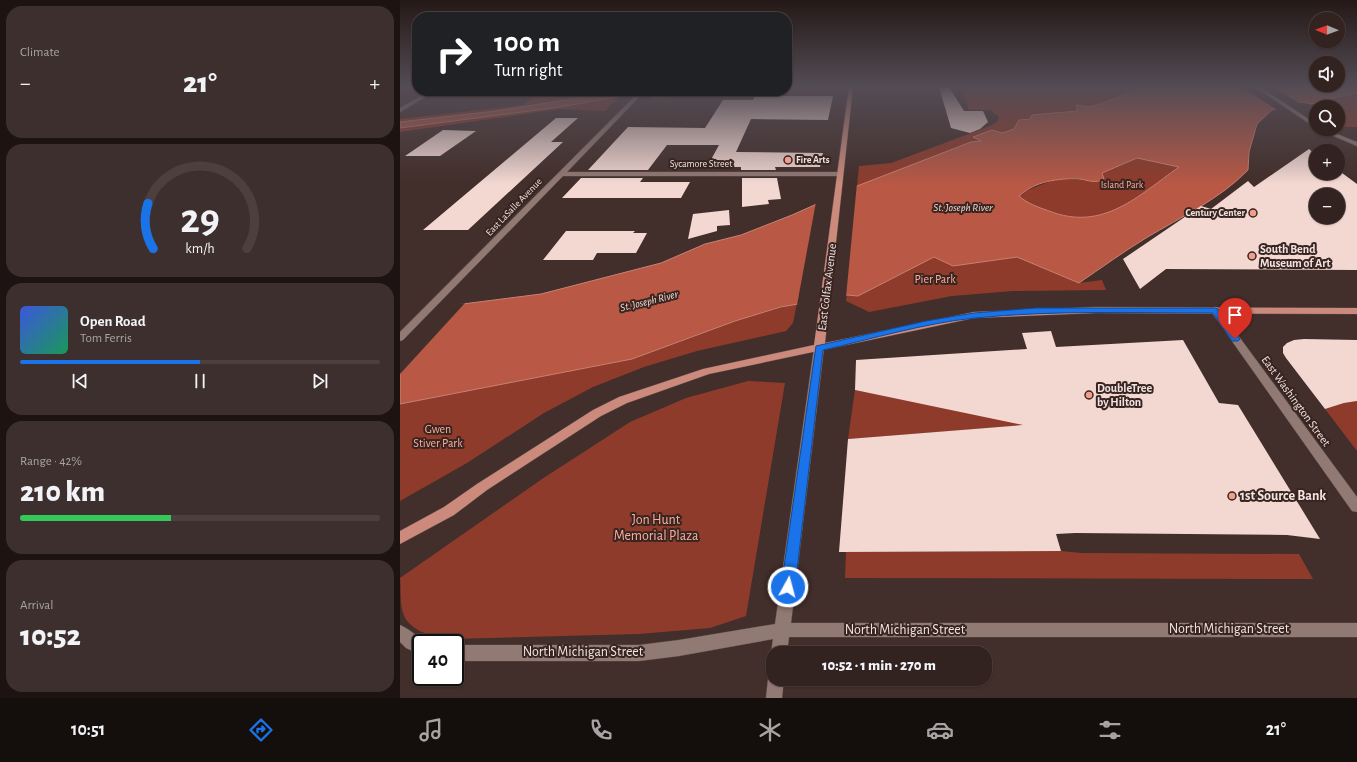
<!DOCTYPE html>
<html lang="en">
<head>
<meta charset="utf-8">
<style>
	body { margin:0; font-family:"Alegreya Sans",sans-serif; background:#3d2f2d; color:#f1f3f6; height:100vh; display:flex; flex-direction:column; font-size:15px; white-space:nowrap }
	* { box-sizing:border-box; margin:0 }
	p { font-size:13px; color:#a8a4a5 }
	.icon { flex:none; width:22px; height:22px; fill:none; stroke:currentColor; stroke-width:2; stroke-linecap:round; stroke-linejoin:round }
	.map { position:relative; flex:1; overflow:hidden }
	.panel { display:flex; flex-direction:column; gap:6px; padding:6px; background:#1c1312; width:400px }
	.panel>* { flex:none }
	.guide { position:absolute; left:12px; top:12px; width:380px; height:84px; border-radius:16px; box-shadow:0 1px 3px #0004,0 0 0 1px #4d3f3e; background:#202124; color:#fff; overflow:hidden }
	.needle { width:26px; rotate:271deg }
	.controls { position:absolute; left:909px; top:12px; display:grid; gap:8px }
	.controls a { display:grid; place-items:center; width:36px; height:36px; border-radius:50%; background:#322220; box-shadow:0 1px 3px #0004,0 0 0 1px #4d3f3e; font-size:20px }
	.speed { position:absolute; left:12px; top:634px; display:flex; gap:8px; font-size:20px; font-weight:700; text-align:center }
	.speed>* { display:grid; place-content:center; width:52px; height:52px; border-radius:50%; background:#322220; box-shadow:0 1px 3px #0004,0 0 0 1px #4d3f3e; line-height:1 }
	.speed .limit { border:2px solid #111; border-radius:6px; background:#fff; color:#111 }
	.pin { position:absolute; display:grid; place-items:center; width:34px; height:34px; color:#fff; margin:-41px -17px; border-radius:50% 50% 50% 0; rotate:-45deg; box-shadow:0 0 4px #0007 }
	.pin .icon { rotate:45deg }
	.me { position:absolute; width:44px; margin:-22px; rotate:7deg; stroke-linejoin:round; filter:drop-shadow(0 0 3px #0008) }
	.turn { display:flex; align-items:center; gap:14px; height:84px; padding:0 16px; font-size:18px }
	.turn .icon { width:52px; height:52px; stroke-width:2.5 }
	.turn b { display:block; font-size:28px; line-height:34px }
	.big { font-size:30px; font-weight:800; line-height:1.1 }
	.panel .widget { flex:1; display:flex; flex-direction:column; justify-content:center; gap:6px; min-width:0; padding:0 14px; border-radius:16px; background:#3d2f2d }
	.panel .dial { align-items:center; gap:0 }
	.dial svg { height:104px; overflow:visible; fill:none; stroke:#4d3f3e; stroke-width:7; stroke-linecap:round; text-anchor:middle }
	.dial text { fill:#f1f3f6; stroke:none }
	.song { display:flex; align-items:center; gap:12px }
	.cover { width:48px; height:48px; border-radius:6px; background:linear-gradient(135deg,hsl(230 70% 55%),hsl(150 70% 35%)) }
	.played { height:4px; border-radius:2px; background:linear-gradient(90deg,#1a73e8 50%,#4d3f3e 50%) }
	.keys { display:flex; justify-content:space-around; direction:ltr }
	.heat { display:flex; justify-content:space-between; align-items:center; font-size:22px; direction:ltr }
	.charge { height:6px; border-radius:3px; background:linear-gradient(90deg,#34c759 42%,#4d3f3e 0) }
	.trip { position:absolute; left:366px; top:646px; width:226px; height:40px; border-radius:16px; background:#322220; box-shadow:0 1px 3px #0004,0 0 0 1px #4d3f3e; font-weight:800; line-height:40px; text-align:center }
	.menu { display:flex; height:64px; justify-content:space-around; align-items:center; background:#140e0d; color:#a8a4a5 }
	.menu .icon { width:28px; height:28px }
	.menu .current { color:#1a73e8 }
	.menu b { font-size:18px; color:#f1f3f6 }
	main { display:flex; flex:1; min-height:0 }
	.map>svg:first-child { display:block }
</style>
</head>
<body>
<main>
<section class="panel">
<div class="widget"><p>Climate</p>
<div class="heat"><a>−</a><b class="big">21°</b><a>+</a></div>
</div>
<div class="widget dial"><svg viewBox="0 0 100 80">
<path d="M14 69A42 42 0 1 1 86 69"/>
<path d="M14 69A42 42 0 0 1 10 34" stroke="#1a73e8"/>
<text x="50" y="56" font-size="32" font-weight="700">29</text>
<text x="50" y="72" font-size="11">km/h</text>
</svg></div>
<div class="widget">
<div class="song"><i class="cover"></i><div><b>Open Road</b><p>Tom Ferris</p></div></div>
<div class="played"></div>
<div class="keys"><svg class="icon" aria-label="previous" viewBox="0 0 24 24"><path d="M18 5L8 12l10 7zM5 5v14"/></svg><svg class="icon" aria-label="pause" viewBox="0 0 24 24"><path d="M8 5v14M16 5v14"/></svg><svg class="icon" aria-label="next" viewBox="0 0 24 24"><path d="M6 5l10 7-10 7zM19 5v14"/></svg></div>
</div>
<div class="widget"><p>Range · 42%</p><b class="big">210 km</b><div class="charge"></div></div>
<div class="widget"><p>Arrival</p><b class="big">10:52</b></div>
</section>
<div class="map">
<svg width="957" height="698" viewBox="0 0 957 698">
	<rect width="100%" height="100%" fill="#422e2a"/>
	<g fill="#8f3b2b">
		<path d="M 387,87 L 436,87 L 436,91 C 374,91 313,93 252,99 L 259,91 L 387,91 Z"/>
		<path d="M 465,87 L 744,87 L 706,102 L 689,107 L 676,106 L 678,111 L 663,113 L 660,112 L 619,120 L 615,129 L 602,133 L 574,137 L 582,140 L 571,142 L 457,186 L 459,166 L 491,163 L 582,129 C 589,126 598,124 599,117 L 590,110 L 569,110 L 561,88 L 465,90 Z"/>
		<path d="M 143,91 L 167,91 L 163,95 L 206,91 L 225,91 L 205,111 L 160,109 L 0,132 L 0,119 L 123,105 Z"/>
		<path d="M 957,93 L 957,127 L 943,127 L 938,124 L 938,107 L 916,107 L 916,112 L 909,108 Z"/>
		<path d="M 737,158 L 780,167 C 738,196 703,232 649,211 C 638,207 628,204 619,196 L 625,191 L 656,179 L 680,180 L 699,182 L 702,173 Z"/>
		<path d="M 534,257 L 553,266 L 617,257 L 679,283 L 702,280 L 706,290 L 613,291 L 552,296 L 469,312 L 446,301 L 447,295 L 458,296 Z"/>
		<path d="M 397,303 L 393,323 L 386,331 L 297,351 L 244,367 L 193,387 L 144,413 L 67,463 L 0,501 L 0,404 L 232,359 L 335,321 Z"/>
		<path d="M 348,381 L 385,383 L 346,616 L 310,628 L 239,634 L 49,639 C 32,637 5,630 2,609 C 0,599 1,588 0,578 L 142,479 L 230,422 L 286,398 Z"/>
		<path d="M 455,390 L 629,425 L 448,439 Z"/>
		<path d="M 957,401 L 957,451 L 925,409 L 944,403 Z"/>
		<path d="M 661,551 L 681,553 L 899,554 L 913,579 L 445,578 L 446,552 Z"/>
	</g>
	<g fill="#b85845" stroke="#c98274" fill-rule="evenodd">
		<path d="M 744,87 L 957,87 L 957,93 L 911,104 L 901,102 L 872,110 L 857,124 L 849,152 L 848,170 C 820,199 781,217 746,238 C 723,252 701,268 679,283 L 617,257 L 553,266 L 534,257 L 458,296 L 447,295 L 381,307 L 335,321 L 232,359 L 0,404 L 0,312 L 141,294 L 261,263 L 305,244 L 341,235 L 392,215 L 457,186 L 571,142 L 581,141 L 573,137 L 592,130 L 602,133 L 614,129 L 619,120 L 630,119 L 632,115 L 678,111 L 676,105 L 689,107 L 706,102 ZM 737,158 L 779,167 C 738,196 703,232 649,211 C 638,207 628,204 619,196 C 635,181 659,178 679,179 C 688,180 696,184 704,179 L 702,173 Z"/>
		<path d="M 258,91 L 332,91 L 261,94 L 217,97 L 160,107 L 0,128 L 0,122 L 96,111 L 197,95 Z"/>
	</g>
	<g fill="#422e2a">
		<path d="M 842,87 L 872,87 L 901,104 L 877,110 Z"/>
		<path d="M 259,91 L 254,96 L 216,100 L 225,92 Z"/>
		<path d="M 457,183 L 446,297 L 397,305 L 416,202 Z"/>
		<path d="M 65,303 L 0,374 L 0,310 Z"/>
	</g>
	<g fill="#f3d8d2" fill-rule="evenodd">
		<path d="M 539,87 L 549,87 L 564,111 L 583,111 L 588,122 L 580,129 L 570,133 L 551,128 Z"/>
		<path d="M 355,96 L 433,96 L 428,120 L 351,119 L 336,152 L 423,153 L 420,167 L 375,167 L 376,170 L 341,170 L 341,167 L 307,167 L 319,145 L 267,145 L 248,170 L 188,170 L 228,127 L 305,128 L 323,100 L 353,100 Z"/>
		<path d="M 156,118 L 178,118 L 151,142 L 163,142 L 68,230 L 23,230 Z"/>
		<path d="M 43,130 L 76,131 L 40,156 L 5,156 Z"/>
		<path d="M 909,149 L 916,155 L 916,173 L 938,173 L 938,170 L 957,184 L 957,270 L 766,269 L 740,289 L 723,259 L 801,206 L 811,209 L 848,181 L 854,187 ZM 916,195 L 938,195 L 938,217 L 916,217 Z"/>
		<path d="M 181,178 L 243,178 L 240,182 L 290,182 L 281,198 L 162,198 Z"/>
		<path d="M 342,178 L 377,178 L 381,199 L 368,200 L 369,204 L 342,207 Z"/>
		<path d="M 329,210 L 330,225 L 317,226 L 317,231 L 288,239 L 293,214 Z"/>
		<path d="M 166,231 L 235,231 L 233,233 L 247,233 L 236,253 L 197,253 L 193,260 L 143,260 Z"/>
		<path d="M 651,331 L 656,347 L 783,340 L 819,403 L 838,405 L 920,539 L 887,535 L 675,533 L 656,534 L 661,551 L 439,552 L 448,439 L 623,425 L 455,390 L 456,360 L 627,349 L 622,333 Z"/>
		<path d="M 904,339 L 957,340 L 957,401 L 944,403 L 925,409 L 886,358 L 883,353 L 883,347 L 887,343 L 894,340 Z"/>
	</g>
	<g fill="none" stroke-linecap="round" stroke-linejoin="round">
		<g stroke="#5c4c48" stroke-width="1">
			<g id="minor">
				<path d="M 855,87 L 860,87 L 916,124 L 916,128 Z"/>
				<path d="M 30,91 L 36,91 L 0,112 L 0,108 Z"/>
				<path d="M 240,91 L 245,91 L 167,172 L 440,172 L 443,174 L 440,176 L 163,176 L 3,340 L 0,341 L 0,332 Z"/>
				<path d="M 917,129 L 925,129 L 957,142 L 957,146 Z"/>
				<path d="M 815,307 L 818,308 L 957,497 L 957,512 L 952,511 L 810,310 Z"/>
				<path d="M 419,345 L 424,348 L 391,623 L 957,623 L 957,637 L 389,637 L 387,653 L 373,653 L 373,658 L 371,653 L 373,639 L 279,656 L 239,661 L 55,661 L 55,645 L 239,645 L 279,640 L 375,624 L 414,348 Z"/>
				<path d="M 0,625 C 10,629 17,637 27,642 L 27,643 L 21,643 L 21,655 L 6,648 L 0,642 Z"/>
				<path d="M 373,672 L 373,679 L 384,679 L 382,698 L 366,698 L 368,679 L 370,673 Z"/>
			</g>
		</g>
		<g stroke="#5c4c48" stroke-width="1">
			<path id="major" d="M 449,87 L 453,87 L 425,343 L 574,312 L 696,307 L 957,308 L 957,314 L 696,313 L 574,318 L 309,374 L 227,403 L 201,416 L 87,490 L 54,515 L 0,544 L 0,531 L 44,507 L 77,484 L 193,410 L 219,397 L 303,369 L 414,345 Z"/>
		</g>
		<use href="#minor" fill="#917974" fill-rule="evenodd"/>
		<use href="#major" fill="#cb8a7c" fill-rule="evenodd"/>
	</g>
	<linearGradient id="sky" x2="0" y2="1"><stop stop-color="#241917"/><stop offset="0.47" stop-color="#544c55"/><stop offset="1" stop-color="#544c55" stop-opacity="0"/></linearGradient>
	<rect width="957" height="184" fill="url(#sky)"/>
	<path fill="#1a73e8" stroke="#114b97" d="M 636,308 L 815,308 L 818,309 L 840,339 L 838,341 L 832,341 L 813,313 C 734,313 654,310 575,318 C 525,323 472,339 423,350 L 395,587 L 393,591 L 388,593 L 383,591 L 381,587 L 416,346 L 526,321 L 574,313 Z"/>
	<g fill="#f49d8b" stroke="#382420" stroke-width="1.5">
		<circle cx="388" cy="160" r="4"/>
		<circle cx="853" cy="213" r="4"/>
		<circle cx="852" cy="256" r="4"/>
		<circle cx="689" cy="395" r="4"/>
		<circle cx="832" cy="496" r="4"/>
	</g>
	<g text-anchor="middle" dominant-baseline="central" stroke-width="4" stroke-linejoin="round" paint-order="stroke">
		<g font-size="10" font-weight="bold" fill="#f1e4e1" stroke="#382420" text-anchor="start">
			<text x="396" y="160">Fire Arts</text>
			<text x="845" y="213" text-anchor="end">Century Center</text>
		</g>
		<g font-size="10" fill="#f1e4e1" stroke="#382420">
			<text x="301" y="164">Sycamore Street</text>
			<text transform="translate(114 207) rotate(-46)">East LaSalle Avenue</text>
		</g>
		<g font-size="10" fill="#fcae9d" stroke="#382420">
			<text x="722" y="185">Island Park</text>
		</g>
		<g font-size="11" font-style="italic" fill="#f3d8d2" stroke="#382420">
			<text x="563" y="207">St. Joseph River</text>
			<text transform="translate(249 301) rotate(-14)">St. Joseph River</text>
		</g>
		<g font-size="12" font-weight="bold" fill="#f1e4e1" stroke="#382420" text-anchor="start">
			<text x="860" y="249">South Bend<tspan x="860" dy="14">Museum of Art</tspan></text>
			<text x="697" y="388">DoubleTree<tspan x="697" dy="14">by Hilton</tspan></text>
		</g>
		<g font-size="12" fill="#fcae9d" stroke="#382420">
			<text x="535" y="279">Pier Park</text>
			<text x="38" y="429">Gwen<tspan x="38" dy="14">Stiver Park</tspan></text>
		</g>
		<g font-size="12" fill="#f1e4e1" stroke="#382420">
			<text transform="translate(427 287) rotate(-83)">East Colfax Avenue</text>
			<text transform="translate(896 401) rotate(54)">East Washington Street</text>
		</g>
		<g font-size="14" font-weight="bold" fill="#f1e4e1" stroke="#382420" text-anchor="start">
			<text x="840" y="496">1st Source Bank</text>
		</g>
		<g font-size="14" fill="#fcae9d" stroke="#382420">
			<text x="256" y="520">Jon Hunt<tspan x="256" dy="16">Memorial Plaza</tspan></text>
		</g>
		<g font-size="14" fill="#f1e4e1" stroke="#382420">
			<text x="829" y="629">North Michigan Street</text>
			<text x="505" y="630">North Michigan Street</text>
			<text x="183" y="652">North Michigan Street</text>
		</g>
	</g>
</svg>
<div class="controls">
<a><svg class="needle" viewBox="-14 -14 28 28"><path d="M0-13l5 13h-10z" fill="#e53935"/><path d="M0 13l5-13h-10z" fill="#a8a4a5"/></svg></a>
<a><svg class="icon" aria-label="sound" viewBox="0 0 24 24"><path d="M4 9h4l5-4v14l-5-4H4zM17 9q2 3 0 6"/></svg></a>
<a><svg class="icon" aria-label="search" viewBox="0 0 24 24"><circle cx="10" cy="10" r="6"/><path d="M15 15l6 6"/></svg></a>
<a>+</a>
<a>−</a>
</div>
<div class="speed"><div class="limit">40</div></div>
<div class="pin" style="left:835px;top:339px;background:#d93025"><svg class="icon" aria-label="arrive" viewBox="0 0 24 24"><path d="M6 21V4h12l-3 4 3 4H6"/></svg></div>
<svg class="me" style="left:388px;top:587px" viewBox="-20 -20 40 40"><circle r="17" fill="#1a73e8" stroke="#fff" stroke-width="3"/><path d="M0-11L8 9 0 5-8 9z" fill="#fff"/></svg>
<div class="trip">10:52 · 1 min · 270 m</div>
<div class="guide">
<div class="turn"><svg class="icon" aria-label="right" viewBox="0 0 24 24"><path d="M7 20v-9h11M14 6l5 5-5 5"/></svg><div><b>100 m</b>Turn right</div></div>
</div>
</div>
</main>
<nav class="menu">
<b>10:51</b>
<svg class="icon current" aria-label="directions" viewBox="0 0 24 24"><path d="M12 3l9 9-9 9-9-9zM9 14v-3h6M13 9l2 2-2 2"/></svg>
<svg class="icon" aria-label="music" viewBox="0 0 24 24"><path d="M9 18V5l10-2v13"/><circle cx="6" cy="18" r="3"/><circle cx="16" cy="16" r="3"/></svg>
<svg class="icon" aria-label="phone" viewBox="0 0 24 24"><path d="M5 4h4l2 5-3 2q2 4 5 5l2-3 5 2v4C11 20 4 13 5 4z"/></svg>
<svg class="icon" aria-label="climate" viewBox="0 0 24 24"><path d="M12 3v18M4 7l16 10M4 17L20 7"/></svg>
<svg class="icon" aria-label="car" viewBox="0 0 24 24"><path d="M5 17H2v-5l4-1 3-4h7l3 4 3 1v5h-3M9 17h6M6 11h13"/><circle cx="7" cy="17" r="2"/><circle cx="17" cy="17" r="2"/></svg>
<svg class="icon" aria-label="filters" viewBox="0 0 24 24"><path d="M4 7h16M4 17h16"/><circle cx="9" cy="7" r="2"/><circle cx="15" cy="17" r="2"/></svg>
<b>21°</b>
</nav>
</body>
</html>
